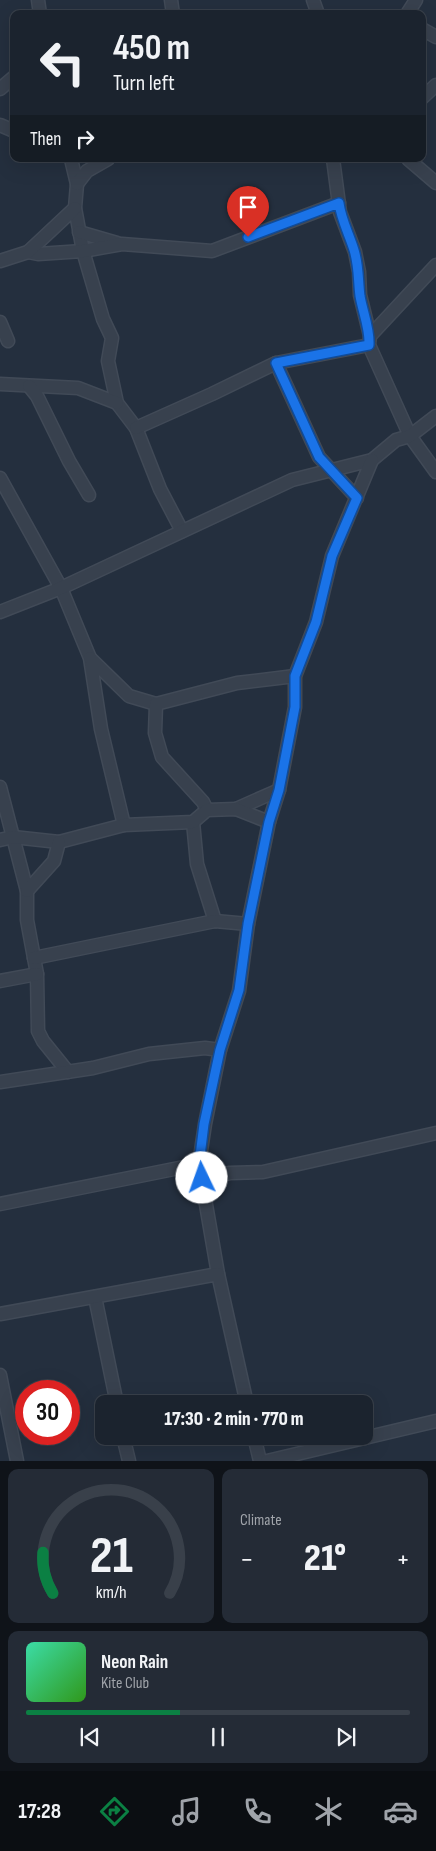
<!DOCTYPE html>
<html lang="en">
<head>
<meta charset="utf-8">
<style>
	body { margin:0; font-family:"Sofia Sans Condensed",sans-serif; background:#242b36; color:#f1f3f6; height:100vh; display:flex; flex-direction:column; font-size:19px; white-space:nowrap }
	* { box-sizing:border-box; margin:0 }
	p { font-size:16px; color:#a0a4aa }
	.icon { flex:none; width:28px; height:28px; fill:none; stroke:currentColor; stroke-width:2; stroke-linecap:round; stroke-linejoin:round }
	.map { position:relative; height:1461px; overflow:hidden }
	.sheet { display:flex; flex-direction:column; gap:8px; padding:8px; background:#0f1319; flex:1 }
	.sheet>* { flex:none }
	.hud { position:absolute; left:10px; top:10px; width:416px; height:152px; border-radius:10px; box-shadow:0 5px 20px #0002,0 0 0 1px #39404a; background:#1b232e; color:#f1f3f6; overflow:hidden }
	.speed { position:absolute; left:15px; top:1380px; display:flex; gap:10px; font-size:25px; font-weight:700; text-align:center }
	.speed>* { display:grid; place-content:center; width:65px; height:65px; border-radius:50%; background:#1b232e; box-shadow:0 5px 20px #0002,0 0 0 1px #39404a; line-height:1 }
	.speed .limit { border:8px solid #d22; background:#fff; color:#111 }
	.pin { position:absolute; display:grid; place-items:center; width:42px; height:42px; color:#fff; margin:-51px -21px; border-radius:50% 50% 50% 0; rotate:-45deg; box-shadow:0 0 5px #0007 }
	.pin .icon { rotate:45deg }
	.me { position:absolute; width:55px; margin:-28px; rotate:357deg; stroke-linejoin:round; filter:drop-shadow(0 0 4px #0008) }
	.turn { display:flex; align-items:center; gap:18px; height:105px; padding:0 20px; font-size:22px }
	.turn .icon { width:65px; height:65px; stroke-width:2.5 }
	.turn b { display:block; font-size:35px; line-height:42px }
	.then { display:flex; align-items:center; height:48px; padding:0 20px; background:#0003; gap:10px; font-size:19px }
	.big { font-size:38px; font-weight:800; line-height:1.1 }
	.sheet .widget { flex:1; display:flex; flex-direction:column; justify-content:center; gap:8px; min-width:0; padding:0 18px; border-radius:10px; background:#242b36 }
	.sheet .dial { align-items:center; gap:0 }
	.dial svg { height:130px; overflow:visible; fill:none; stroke:#39404a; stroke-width:7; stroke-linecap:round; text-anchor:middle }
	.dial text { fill:#f1f3f6; stroke:none }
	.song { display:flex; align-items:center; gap:15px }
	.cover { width:60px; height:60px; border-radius:8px; background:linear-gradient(135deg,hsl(160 70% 55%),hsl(110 70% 35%)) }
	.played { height:5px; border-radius:2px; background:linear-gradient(90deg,#0b8043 40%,#39404a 40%) }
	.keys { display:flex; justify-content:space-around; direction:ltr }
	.heat { display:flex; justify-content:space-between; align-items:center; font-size:28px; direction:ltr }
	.sheet .tiles { flex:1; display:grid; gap:8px; grid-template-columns:1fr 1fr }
	.widget:last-child { grid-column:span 2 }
	.trip { position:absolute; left:95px; top:1395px; width:278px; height:50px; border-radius:10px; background:#1b232e; box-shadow:0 5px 20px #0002,0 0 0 1px #39404a; font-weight:800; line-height:50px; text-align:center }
	.menu { display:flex; height:80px; justify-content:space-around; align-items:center; background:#0b0e12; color:#a0a4aa }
	.menu .icon { width:35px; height:35px }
	.menu .selected { color:#0b8043 }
	.menu b { font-size:22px; color:#f1f3f6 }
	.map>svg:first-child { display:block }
</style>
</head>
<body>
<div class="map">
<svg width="436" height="1461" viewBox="0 0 436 1461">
	<rect width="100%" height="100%" fill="#242f3e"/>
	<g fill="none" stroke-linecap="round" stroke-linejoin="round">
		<g stroke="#414a57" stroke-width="15">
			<g id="minor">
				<path d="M 38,0 L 40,14"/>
				<path d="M 171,0 L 173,14"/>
				<path d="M 313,0 L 318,14"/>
				<path d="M 407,14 L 416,0"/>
				<path d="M 422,29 L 436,37"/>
				<path d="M 0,89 L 14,77"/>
				<path d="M 422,98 L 436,85"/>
				<path d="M 0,125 L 14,131"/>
				<path d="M 71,159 L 77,184 L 75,208 L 83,251 L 103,319 L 112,338 L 108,361 L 117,403 L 136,428 L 160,489 L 182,531"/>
				<path d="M 333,159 L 340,212 L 355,252 L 359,272 L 360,295 L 370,336 L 369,345 L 410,436 L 436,472"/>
				<path d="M 408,159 L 436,183"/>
				<path d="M 77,184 L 87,171 L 108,159"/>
				<path d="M 79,232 L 117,243"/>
				<path d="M 28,252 L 38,254 L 83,251 L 122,244 L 212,251 L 339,203"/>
				<path d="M 0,261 L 28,252 L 75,208"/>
				<path d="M 0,322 L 8,341"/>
				<path d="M 370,336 L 436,265"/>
				<path d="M 276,363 L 319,457 L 357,498"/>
				<path d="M 0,384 L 78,388 L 117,403"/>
				<path d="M 29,386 L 37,396 L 69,461 L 89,495"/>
				<path d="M 136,428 L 212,394 L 276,363 L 369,345"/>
				<path d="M 0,478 L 61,588 L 90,658 L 101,729 L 124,825"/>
				<path d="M 0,612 L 61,588 L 292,480 L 372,460 L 396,440 L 410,436 L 436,416"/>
				<path d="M 90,658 L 129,696 L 156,704"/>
				<path d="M 0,787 L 27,891 L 27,920 L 37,974 L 38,1031 L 43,1041 L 68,1072"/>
				<path d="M 236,809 L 279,790"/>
				<path d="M 207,810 L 203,802 L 162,757 L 155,733 L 156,704 L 237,683 L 295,676"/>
				<path d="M 193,822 L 197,864 L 215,921"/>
				<path d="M 0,840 L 13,837 L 59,842 L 124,825 L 193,822 L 207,810 L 236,809 L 269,822"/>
				<path d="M 27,891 L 54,861 L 59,842"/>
				<path d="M 34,958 L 215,921 L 248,924"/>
				<path d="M 0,981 L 37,974"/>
				<path d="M 0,1082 L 93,1068 L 149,1054 L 205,1048 L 220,1050"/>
				<path d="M 202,1178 L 230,1173 L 263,1172 L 436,1133"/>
				<path d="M 0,1204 L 199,1164"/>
				<path d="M 218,1274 L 199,1164 L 205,1124 L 220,1050 L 239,991 L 248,924 L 269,822 L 279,790 L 295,707 L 295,676 L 316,622 L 332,556 L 372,460"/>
				<path d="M 95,1297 L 117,1404"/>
				<path d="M 0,1314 L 218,1274 L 247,1404"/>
				<path d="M 0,1375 L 17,1461"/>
				<path d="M 123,1436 L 129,1461"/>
				<path d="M 254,1436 L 260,1461"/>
				<path d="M 267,1461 L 436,1421"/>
			</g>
		</g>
		<use href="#minor" stroke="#38414e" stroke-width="12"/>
	</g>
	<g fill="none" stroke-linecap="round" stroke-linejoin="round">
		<g stroke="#114b97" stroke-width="12">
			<path id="route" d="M 202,1178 L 199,1164 L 204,1124 L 220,1050 L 239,990 L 248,924 L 269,822 L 279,790 L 295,707 L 295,676 L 316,622 L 332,556 L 357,498 L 319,457 L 276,363 L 369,345 C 370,329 363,313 360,296 C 358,281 359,266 354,250 C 349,234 341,219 339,203 L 248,237"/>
		</g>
		<use href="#route" stroke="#1a73e8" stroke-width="9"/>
	</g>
</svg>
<div class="speed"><div class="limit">30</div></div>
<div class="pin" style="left:248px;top:237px;background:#d93025"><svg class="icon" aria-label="arrive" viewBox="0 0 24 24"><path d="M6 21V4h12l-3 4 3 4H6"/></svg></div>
<svg class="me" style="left:202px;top:1178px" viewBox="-20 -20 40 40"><circle r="19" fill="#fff"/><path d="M0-13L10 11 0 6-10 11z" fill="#1a73e8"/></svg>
<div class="trip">17:30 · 2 min · 770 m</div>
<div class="hud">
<div class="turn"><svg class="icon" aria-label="left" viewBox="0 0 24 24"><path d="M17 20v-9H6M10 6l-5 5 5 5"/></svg><div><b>450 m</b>Turn left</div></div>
<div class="then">Then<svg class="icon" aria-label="right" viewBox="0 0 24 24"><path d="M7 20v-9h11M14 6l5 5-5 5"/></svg></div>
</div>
</div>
<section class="sheet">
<div class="tiles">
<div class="widget dial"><svg viewBox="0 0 100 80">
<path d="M14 69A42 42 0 1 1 86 69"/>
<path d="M14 69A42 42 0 0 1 8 44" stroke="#0b8043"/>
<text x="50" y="56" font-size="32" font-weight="700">21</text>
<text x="50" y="72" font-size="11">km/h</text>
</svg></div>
<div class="widget"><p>Climate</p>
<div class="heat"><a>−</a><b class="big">21°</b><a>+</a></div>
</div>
<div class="widget">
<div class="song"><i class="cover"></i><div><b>Neon Rain</b><p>Kite Club</p></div></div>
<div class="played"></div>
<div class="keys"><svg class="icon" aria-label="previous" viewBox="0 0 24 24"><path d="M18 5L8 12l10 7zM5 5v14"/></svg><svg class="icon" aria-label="pause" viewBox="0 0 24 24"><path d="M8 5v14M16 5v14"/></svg><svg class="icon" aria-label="next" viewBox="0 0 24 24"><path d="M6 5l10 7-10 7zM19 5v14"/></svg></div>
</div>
</div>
</section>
<nav class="menu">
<b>17:28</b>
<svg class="icon selected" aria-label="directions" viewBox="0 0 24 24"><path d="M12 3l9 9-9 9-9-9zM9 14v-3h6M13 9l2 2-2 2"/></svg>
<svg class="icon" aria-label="music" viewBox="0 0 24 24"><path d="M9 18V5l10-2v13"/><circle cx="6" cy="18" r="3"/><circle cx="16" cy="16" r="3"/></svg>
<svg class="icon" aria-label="phone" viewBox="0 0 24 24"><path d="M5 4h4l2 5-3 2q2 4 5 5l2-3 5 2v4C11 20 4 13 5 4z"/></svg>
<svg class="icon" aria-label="climate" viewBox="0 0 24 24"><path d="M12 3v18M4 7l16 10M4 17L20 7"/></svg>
<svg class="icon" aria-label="car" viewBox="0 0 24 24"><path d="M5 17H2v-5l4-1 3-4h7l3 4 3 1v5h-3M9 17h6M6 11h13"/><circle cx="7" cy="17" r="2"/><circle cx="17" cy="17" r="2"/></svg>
</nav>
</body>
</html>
